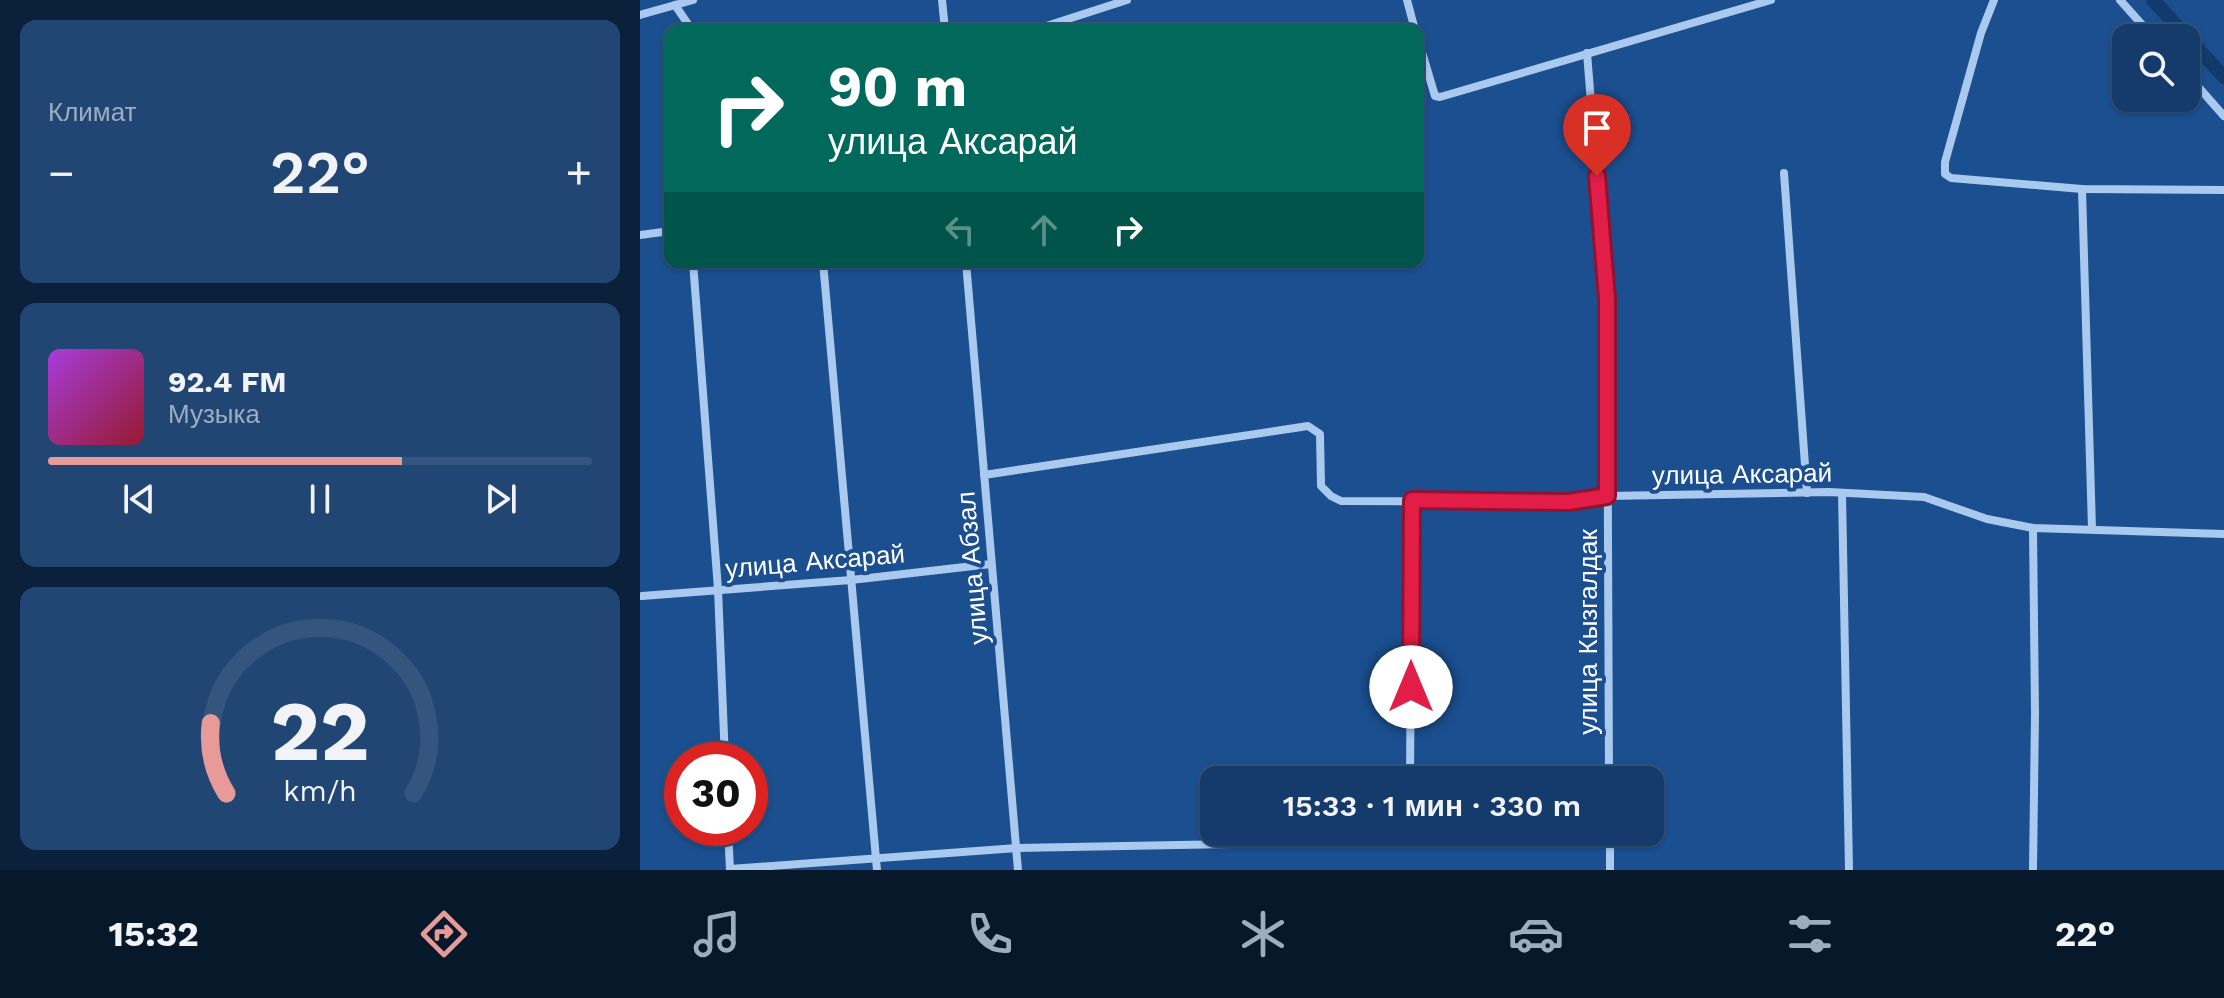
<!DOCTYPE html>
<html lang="ru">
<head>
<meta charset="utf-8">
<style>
	body { margin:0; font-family:"Work Sans",sans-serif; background:#214673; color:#f1f3f6; height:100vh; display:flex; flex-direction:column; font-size:30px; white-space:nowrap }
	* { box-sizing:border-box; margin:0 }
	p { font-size:26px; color:#9dadc1 }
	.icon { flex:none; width:44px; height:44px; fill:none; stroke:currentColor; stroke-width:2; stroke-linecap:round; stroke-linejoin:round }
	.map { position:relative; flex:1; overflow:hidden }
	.panel { display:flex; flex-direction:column; gap:20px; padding:20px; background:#0b203b; width:640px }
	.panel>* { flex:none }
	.hud { position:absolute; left:24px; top:24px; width:760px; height:244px; border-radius:16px; box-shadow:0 2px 6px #0004,0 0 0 2px #33557e; background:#00695c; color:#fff; overflow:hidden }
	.tools { position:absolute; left:1472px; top:24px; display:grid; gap:16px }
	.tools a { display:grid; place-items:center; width:88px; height:88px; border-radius:16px; background:#143b6b; box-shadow:0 2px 6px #0004,0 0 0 2px #33557e; font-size:40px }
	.speed { position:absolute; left:24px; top:742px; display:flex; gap:16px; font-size:40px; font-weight:700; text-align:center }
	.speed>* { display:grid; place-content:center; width:104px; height:104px; border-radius:50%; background:#143b6b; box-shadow:0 2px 6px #0004,0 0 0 2px #33557e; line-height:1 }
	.speed .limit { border:12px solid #d22; background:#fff; color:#111 }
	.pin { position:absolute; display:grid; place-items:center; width:68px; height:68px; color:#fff; margin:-82px -34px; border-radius:50% 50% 50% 0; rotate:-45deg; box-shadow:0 0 8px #0007 }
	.pin .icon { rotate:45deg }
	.me { position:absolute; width:88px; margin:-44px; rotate:0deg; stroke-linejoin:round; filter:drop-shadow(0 0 6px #0008) }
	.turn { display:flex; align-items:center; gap:28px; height:168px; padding:0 32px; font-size:36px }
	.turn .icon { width:104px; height:104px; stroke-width:2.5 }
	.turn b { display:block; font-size:56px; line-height:68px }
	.lanes { display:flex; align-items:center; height:76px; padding:0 32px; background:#0003; justify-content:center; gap:40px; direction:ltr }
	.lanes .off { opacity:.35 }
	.big { font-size:60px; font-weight:600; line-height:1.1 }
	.panel .widget { flex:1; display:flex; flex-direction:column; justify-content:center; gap:12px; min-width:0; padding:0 28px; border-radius:16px; background:#214673 }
	.panel .dial { align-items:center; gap:0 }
	.dial svg { height:208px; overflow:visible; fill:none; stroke:#33557e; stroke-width:7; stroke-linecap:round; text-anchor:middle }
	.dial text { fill:#f1f3f6; stroke:none }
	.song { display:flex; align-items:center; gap:24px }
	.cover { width:96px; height:96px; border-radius:12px; background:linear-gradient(135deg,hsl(280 70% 55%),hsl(350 70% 35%)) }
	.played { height:8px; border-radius:4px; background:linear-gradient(90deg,#e69b98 65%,#33557e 65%) }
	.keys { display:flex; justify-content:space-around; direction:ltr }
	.heat { display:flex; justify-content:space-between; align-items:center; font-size:44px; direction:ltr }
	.trip { position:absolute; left:560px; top:766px; width:464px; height:80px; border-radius:16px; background:#143b6b; box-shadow:0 2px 6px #0004,0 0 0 2px #33557e; font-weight:600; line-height:80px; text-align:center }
	.menu { display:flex; height:128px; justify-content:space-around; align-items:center; background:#08182b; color:#9dadc1 }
	.menu .icon { width:56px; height:56px }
	.menu .on { color:#e69b98 }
	.menu b { font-size:36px; color:#f1f3f6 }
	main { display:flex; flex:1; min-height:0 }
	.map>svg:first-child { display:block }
</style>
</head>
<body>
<main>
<section class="panel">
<div class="widget"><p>Климат</p>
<div class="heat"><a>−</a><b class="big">22°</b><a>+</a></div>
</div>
<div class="widget">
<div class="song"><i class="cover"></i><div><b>92.4 FM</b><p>Музыка</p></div></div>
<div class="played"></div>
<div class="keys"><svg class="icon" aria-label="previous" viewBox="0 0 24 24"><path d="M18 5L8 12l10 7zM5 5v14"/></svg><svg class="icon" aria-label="pause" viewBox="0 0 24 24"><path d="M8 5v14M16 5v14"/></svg><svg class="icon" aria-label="next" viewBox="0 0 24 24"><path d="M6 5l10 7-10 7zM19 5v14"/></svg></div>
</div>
<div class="widget dial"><svg viewBox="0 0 100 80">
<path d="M14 69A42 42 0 1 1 86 69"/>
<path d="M14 69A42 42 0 0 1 8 42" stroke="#e69b98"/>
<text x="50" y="56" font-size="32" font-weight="700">22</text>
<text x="50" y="72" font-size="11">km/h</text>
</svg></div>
</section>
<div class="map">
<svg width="1584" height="870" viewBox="0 0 1584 870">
	<rect width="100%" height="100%" fill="#1b4f8f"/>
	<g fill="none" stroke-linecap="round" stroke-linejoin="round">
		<path stroke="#123a6d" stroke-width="14" d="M 1513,0 L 1584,77"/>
		<g stroke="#a9c9ee" stroke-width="8">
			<path d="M 302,0 L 305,30"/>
			<path d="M 767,0 L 775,30"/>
			<path d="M 1354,0 L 1341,33 L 1305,162 L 1305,174 L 1311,178 L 1442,189 L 1584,190"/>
			<path d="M 1480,0 L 1514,38"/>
			<path d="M 35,5 L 52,30"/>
			<path d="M 0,15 L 53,0"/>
			<path d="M 394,30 L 487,0"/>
			<path d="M 778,39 L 795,96 L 800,97 L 1131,0"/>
			<path d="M 947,53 L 967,299 L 969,780"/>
			<path d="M 1546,73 L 1584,116"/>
			<path d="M 1144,173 L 1167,493"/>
			<path d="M 1442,189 L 1452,529"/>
			<path d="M 0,235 L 30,231"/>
			<path d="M 53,262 L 78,589 L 85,760"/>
			<path d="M 183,262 L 237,870"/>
			<path d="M 326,262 L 378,870"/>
			<path d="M 344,475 L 668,426 L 680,434 L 681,486 L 691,496 L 701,501 L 929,502 L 967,496 L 1189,492 L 1284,497 L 1347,519 L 1393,528 L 1584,534"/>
			<path d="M 1202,493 L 1209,870"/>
			<path d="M 2,596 L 211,580 L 351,564"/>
			<path d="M 770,780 L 772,500"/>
			<path d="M 88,828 L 90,870"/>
			<path d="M 970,832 L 970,870"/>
			<path d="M 90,869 L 377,848 L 757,841 L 767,832"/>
			<path d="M 1393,870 L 1395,714 L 1393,528"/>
		</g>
	</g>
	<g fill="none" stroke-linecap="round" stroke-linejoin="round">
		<g stroke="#92132f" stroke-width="20">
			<path id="route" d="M 771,687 L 772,500 L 929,502 L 967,496 L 967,299 L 957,176"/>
		</g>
		<use href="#route" stroke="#e11d48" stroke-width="14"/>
	</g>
	<g text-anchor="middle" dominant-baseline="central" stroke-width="8" stroke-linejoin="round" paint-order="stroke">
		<g font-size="26" fill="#fff" stroke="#1b4f8f">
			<text transform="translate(1102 474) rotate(-1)">улица Аксарай</text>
			<text transform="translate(175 561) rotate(-5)">улица Аксарай</text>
			<text transform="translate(332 568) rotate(-95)">улица Абзал</text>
			<text transform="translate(948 632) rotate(-90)">улица Кызгалдак</text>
		</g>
	</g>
</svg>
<div class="tools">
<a><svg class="icon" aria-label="search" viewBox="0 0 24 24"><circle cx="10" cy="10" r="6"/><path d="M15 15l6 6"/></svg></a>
</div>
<div class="speed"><div class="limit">30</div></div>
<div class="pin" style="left:957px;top:176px;background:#d93025"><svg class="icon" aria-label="arrive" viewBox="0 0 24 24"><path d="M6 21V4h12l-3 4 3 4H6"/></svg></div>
<svg class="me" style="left:771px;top:687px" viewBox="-20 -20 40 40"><circle r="19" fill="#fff"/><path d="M0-13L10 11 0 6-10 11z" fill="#e11d48"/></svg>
<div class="trip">15:33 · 1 мин · 330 m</div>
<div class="hud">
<div class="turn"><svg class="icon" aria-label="right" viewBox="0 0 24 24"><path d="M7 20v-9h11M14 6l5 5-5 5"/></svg><div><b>90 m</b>улица Аксарай</div></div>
<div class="lanes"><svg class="icon off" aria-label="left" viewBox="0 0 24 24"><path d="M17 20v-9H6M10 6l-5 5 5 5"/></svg><svg class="icon off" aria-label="ahead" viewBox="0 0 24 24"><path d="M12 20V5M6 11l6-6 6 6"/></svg><svg class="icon" aria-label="right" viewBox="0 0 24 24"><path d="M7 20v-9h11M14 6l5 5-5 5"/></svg></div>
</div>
</div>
</main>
<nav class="menu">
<b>15:32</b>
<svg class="icon on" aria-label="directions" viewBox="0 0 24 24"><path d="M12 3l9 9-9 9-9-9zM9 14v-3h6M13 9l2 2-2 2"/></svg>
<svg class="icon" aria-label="music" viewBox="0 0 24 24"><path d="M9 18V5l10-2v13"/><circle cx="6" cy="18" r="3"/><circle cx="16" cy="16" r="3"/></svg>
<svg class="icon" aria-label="phone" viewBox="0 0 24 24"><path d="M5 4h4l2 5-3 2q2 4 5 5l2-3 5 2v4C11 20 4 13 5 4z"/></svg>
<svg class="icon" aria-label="climate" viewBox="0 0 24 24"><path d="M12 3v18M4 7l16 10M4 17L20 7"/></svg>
<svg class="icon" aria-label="car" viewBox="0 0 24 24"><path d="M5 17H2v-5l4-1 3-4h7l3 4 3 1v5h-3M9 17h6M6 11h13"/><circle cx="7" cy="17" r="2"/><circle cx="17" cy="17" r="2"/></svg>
<svg class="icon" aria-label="filters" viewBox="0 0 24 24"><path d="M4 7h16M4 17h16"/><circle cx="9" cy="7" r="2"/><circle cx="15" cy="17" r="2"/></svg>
<b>22°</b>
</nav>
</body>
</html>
